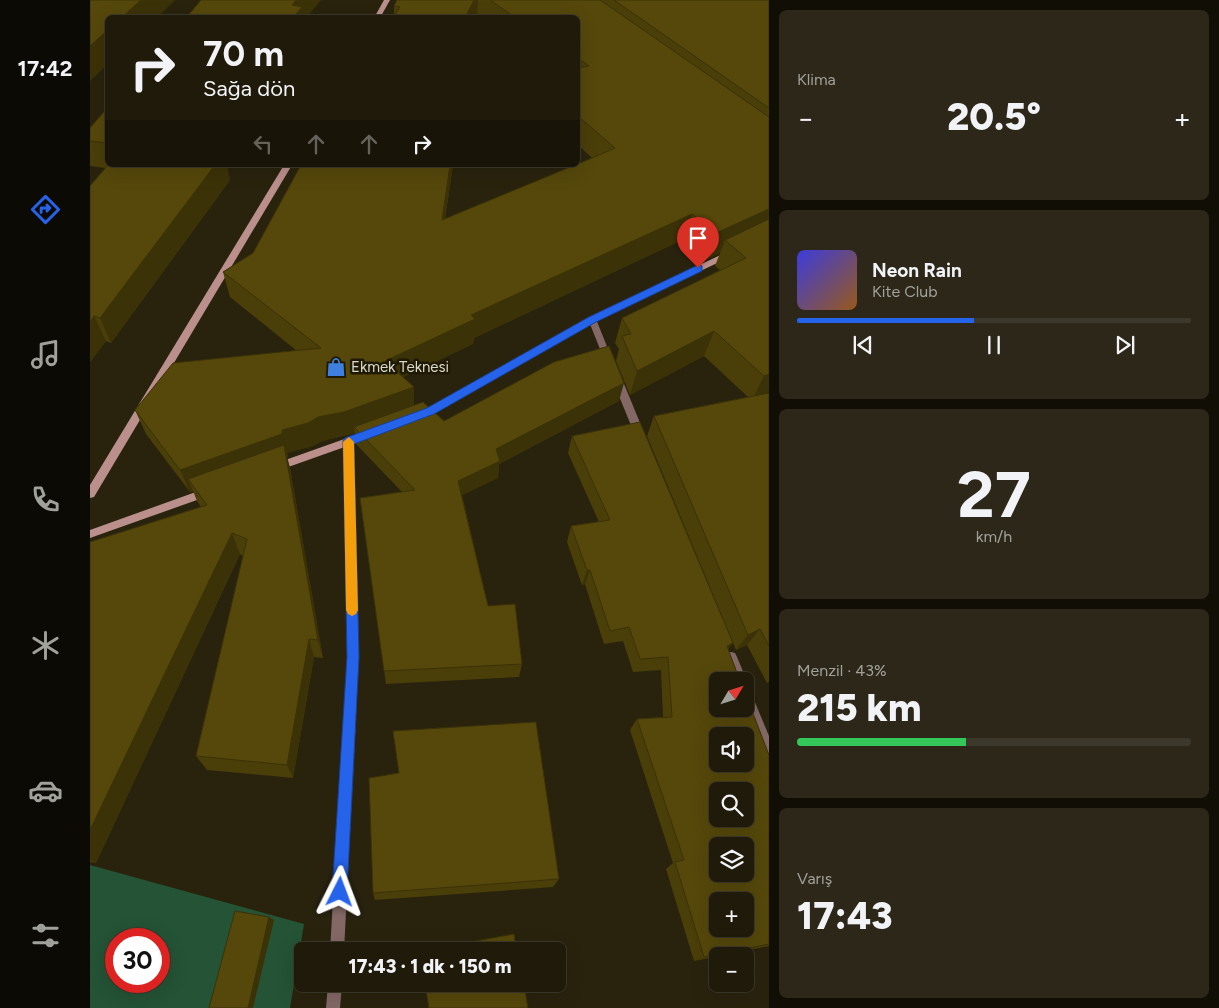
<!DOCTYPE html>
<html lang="tr">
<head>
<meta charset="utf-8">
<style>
	body { margin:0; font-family:Figtree,sans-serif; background:#2c2718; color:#f1f3f6; height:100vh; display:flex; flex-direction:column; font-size:19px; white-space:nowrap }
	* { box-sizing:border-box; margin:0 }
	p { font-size:16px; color:#a1a19c }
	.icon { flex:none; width:28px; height:28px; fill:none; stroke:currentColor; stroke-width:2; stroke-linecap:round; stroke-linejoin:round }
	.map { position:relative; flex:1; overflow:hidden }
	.panel { display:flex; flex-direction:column; gap:10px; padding:10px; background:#110e06; width:450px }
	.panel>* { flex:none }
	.banner { position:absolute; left:15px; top:15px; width:475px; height:152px; border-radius:8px; box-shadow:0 5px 20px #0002,0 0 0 1px #3c382b; background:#1f1a0a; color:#f1f3f6; overflow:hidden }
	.needle { width:32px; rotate:52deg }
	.controls { position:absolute; left:619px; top:672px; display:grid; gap:10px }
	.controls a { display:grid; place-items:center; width:45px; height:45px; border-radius:8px; background:#1f1a0a; box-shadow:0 5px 20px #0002,0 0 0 1px #3c382b; font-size:25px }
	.speed { position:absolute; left:15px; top:928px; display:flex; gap:10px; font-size:25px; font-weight:700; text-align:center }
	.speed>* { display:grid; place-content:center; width:65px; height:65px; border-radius:50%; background:#1f1a0a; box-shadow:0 5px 20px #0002,0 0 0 1px #3c382b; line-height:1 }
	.speed .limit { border:8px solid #d22; background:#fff; color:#111 }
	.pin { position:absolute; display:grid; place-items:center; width:42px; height:42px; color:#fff; margin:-51px -21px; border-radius:50% 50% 50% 0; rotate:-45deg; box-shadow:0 0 5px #0007 }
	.pin .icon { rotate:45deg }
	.me { position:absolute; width:55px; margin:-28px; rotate:3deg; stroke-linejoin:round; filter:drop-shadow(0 0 4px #0008) }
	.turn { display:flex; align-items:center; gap:18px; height:105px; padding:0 15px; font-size:22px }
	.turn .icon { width:65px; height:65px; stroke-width:2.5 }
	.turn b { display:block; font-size:35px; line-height:42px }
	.lanes { display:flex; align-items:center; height:48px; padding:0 15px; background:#0003; justify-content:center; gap:25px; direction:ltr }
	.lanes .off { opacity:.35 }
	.big { font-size:38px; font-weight:800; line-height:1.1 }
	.panel .card { flex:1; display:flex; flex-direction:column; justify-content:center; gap:8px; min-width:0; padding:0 18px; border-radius:8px; background:#2c2718 }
	.panel .dial { align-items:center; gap:0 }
	.dial b { font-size:65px; line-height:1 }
	.song { display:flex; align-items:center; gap:15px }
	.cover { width:60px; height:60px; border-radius:8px; background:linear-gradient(135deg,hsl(240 70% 55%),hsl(30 70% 35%)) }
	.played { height:5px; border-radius:2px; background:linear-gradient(90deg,#2563eb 45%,#3c382b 45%) }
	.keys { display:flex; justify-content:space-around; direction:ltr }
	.heat { display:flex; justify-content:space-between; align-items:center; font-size:28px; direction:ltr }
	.charge { height:8px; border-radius:4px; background:linear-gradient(90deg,#34c759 43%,#3c382b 0) }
	.trip { position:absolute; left:204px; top:942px; width:272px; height:50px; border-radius:8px; background:#1f1a0a; box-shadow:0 5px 20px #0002,0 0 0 1px #3c382b; font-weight:800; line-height:50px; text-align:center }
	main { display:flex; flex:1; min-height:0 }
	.tab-bar { display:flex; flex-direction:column; width:90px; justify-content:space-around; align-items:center; background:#0c0a04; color:#a1a19c }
	.tab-bar .icon { width:35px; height:35px }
	.tab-bar .active { color:#2563eb }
	.tab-bar b { font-size:22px; color:#f1f3f6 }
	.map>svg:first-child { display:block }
</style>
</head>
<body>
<main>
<nav class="tab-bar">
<b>17:42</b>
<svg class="icon active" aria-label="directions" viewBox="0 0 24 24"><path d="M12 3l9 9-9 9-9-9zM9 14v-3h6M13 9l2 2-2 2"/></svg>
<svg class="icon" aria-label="music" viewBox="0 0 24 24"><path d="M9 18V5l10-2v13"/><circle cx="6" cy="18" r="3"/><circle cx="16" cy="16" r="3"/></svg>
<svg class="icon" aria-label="phone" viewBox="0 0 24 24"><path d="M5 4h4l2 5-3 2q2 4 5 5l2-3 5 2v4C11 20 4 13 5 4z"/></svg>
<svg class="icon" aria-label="climate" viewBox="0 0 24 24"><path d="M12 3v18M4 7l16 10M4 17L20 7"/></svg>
<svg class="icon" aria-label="car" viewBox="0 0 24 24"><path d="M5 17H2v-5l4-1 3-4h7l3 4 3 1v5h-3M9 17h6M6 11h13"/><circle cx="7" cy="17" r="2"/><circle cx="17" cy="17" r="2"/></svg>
<svg class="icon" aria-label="filters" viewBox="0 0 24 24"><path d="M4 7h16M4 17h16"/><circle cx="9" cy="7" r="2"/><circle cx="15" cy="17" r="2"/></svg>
</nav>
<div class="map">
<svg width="679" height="1008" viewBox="0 0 679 1008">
	<rect width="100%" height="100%" fill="#29230e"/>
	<path fill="#245335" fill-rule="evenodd" d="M 0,865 L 214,924 L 200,1008 L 0,1008 ZM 26,939 L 69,939 L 69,981 L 26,981 Z"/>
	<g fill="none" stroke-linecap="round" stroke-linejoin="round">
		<g fill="#836866" fill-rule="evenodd">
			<path d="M 502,316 L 506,319 L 522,359 L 521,361 L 518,362 L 514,359 L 498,319 Z"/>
			<path d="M 527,376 L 532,379 L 555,435 L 553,438 L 550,439 L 545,435 L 522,379 Z"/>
			<path d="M 259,437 L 264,441 L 269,657 L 254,951 L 240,951 L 257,657 L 254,441 Z"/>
			<path d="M 641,652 L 645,653 L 647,657 L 657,681 L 655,685 L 655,681 L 645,681 L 635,657 L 637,653 Z"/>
			<path d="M 655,686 L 659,688 L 679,736 L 679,756 L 675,754 L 655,706 Z"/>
			<path d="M 238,984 L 252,984 L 250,1008 L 236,1008 Z"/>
		</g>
		<g fill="#ba8f8c" fill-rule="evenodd">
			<path d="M 294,0 L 300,0 L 290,18 L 284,18 Z"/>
			<path d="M 194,165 L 202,165 L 4,497 L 0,498 L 0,485 Z"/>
			<path d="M 639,251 L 643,254 L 642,256 L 505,321 L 344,414 L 330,419 L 325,415 L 327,412 L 338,408 L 499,317 Z"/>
			<path d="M 277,431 L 280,432 L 282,435 L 280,438 L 187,471 L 184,470 L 182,467 L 184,464 Z"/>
			<path d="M 117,488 L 121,489 L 122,492 L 121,495 L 0,538 L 0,530 Z"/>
		</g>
	</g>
	<g fill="#4a3e09">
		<path d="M 307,0 L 679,0 L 679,391 L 675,394 L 679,393 L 679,682 L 677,683 L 657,645 L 646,650 L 557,436 L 564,416 L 658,397 L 614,356 L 540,395 L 526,361 L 529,349 L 525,343 L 532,318 L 630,270 L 625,266 L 630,253 L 617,259 L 594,239 L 384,338 L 383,344 L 313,377 L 324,387 L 324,405 L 354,421 L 529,401 L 409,464 L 408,478 L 372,495 L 398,606 L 432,664 L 429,677 L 296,684 L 270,498 L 312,492 L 266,444 L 265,433 L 257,435 L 232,441 L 223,446 L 197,453 L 198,457 L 197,457 L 200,468 L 233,658 L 224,657 L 203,778 L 117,770 L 106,756 L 153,556 L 150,554 L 6,863 L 0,862 L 0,542 L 111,507 L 107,501 L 103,491 L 100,492 L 56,434 L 45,410 L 207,351 L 140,297 L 133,272 L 163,253 L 211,165 L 363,165 L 355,219 L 502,158 L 488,145 L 488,18 L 303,18 L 304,16 L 304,6 Z"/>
		<path d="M 18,107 L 18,165 L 140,180 L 21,343 L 16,341 L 0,362 L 0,186 L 15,168 L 0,166 L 0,128 Z"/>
		<path d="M 482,436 L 638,650 L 679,755 L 679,946 L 604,961 L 576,869 L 583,863 L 540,730 L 547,719 L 573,717 L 571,670 L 543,672 L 533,641 L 514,644 L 495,584 L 492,585 L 477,542 L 481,526 L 509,522 L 478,453 Z"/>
		<path d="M 303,731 L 469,879 L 463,887 L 285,900 L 283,893 L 309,773 Z"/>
	</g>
	<g fill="#3c3208">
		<path d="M 51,0 L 85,0 L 67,18 L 31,18 Z"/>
		<path d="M 206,0 L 231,0 L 216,18 L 203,18 L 202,5 Z"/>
		<path d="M 384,0 L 388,0 L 387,18 L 375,18 Z"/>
		<path d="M 18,30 L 18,64 L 0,81 L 0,46 Z"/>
		<path d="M 120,165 L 137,165 L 140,180 L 21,343 L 10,318 Z"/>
		<path d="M 360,165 L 363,165 L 351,246 L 352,220 Z"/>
		<path d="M 679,209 L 679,228 L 635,240 L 630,253 L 617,259 L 626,233 Z"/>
		<path d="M 602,214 L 594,239 L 384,338 L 383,344 L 296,385 L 295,361 L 381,315 Z"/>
		<path d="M 4,316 L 16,341 L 0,362 L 0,322 Z"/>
		<path d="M 624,331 L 614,356 L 540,395 L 547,371 Z"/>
		<path d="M 679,374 L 679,391 L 662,400 L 674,376 Z"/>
		<path d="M 534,383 L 529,401 L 409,464 L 408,478 L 368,497 L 368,481 L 406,449 Z"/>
		<path d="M 324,387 L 324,411 L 264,427 L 265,433 L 257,435 L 232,441 L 223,446 L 197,453 L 198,457 L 197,457 L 200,468 L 233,658 L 228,640 L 196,457 L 98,479 L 103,491 L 100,492 L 90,470 L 192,430 L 228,417 Z"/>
		<path d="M 142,533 L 150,554 L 6,863 L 0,860 L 0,830 Z"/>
		<path d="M 497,570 L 500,570 L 495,584 L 492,585 Z"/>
		<path d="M 670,629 L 657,645 L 646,650 L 658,635 Z"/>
		<path d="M 219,639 L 224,657 L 203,778 L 197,765 Z"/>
		<path d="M 643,643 L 633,656 L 637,646 Z"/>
		<path d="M 179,917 L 184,920 L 163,1008 L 158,1008 Z"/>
	</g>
	<g fill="#56480b" stroke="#3c3208" fill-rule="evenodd">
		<path d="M 0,0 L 51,0 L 31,18 L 18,18 L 18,30 L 0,46 Z"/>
		<path d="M 111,0 L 206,0 L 202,5 L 212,7 L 203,18 L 96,18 Z"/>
		<path d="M 307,0 L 384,0 L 375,18 L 303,18 L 310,7 L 304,6 Z"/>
		<path d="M 400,0 L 510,0 L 679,117 L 679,209 L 626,233 L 602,214 L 381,315 L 385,319 L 295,361 L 324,387 L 254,412 L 228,417 L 218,423 L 192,430 L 192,434 L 90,470 L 45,410 L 83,363 L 231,348 L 133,272 L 163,253 L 211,165 L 360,165 L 352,220 L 485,165 L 488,165 L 488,164 L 525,148 L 488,116 L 488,68 L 499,66 L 488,58 L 488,18 L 426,18 Z"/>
		<path d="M 524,0 L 679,0 L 679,108 Z"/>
		<path d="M 18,107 L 18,143 L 0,141 L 0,128 Z"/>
		<path d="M 18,165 L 125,165 L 10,318 L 4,316 L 0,322 L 0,186 Z"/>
		<path d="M 679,219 L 679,374 L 674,376 L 624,331 L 547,371 L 532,336 L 541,334 L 532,318 L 656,258 L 635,240 Z"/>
		<path d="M 519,346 L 534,383 L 406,449 L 410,461 L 368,481 L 398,606 L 425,604 L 432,664 L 294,671 L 270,498 L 325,490 L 264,427 L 333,402 L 354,421 L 464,362 Z"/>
		<path d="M 679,393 L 679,646 L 670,629 L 658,635 L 564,416 Z"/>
		<path d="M 550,422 L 643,643 L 637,646 L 650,681 L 628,681 L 628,709 L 655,709 L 655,693 L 679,755 L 679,944 L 614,957 L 585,862 L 594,860 L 547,719 L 582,717 L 578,657 L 550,659 L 539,627 L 520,631 L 500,570 L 497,570 L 481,526 L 520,520 L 482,436 ZM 628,736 L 655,736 L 655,764 L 628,764 ZM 628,791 L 655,791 L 655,819 L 628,819 ZM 628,846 L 655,846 L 655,874 L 628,874 ZM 628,901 L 655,901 L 655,929 L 628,929 Z"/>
		<path d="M 194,445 L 228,640 L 219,639 L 197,765 L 106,756 L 157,539 L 142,533 L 0,830 L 0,542 L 117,505 L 98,479 Z"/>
		<path d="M 446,722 L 469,879 L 283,893 L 279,778 L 309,773 L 303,731 Z"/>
		<path d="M 145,911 L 179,917 L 158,1008 L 119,1008 Z"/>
		<path d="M 424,934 L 427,951 L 331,951 Z"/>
		<path d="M 335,984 L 434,984 L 438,1008 L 339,1008 Z"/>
	</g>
	<path fill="#2563eb" stroke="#184099" d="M 608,265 L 612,266 L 612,271 L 506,322 L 344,414 L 264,444 L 269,657 L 257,892 L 255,898 L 250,900 L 245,898 L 242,892 L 257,657 L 253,441 L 255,438 L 337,408 L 499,317 Z"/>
	<path fill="#f59e0b" d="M 259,437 L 264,442 L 268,610 L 266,614 L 262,616 L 258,614 L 256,610 L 253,442 Z"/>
	<defs>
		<g id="shop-bare" transform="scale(1.5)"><path d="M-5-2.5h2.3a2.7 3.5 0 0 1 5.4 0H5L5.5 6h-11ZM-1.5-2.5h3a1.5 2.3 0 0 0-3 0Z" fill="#3f7fe0" stroke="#1f1a05" stroke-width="2.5" paint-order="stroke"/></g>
	</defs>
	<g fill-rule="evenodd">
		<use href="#shop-bare" x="246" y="367"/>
	</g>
	<g text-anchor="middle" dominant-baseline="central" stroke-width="5" stroke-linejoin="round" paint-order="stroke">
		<g font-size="15" fill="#dbd8cb" stroke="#1f1a05" text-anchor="start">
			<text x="261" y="367">Ekmek Teknesi</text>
		</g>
	</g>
</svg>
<div class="controls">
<a><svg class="needle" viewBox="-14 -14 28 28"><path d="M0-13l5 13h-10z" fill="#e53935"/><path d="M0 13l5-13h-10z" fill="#a1a19c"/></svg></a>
<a><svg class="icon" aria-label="sound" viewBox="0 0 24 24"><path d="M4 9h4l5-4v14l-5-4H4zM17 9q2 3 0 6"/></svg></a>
<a><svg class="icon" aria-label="search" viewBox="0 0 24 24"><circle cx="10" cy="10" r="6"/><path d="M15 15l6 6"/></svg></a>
<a><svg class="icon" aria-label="layers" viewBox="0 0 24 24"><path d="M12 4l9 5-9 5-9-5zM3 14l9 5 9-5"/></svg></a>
<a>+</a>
<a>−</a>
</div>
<div class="speed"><div class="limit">30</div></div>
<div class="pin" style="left:608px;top:268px;background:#d93025"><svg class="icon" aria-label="arrive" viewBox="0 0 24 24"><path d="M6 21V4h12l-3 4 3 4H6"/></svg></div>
<svg class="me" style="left:250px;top:892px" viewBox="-20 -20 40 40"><path d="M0-17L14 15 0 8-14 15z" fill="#2563eb" stroke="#fff" stroke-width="4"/></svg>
<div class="trip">17:43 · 1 dk · 150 m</div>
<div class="banner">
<div class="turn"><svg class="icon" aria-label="right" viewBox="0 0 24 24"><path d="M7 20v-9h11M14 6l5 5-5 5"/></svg><div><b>70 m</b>Sağa dön</div></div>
<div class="lanes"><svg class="icon off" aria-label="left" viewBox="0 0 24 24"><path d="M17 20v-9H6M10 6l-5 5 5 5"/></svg><svg class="icon off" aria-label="ahead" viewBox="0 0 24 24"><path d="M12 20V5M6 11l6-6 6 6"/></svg><svg class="icon off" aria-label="ahead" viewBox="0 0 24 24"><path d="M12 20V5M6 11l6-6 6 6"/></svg><svg class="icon" aria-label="right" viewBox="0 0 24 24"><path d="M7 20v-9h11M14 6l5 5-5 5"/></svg></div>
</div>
</div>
<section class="panel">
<div class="card"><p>Klima</p>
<div class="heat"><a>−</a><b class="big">20.5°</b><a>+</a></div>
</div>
<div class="card">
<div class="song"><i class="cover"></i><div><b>Neon Rain</b><p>Kite Club</p></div></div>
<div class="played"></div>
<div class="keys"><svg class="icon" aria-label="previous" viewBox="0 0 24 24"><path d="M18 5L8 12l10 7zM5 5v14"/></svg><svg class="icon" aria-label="pause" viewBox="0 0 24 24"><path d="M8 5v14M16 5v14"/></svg><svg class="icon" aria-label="next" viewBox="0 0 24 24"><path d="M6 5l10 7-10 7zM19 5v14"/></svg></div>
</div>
<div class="card dial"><b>27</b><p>km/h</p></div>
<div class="card"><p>Menzil · 43%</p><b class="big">215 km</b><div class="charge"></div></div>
<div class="card"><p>Varış</p><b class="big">17:43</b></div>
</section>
</main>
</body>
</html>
